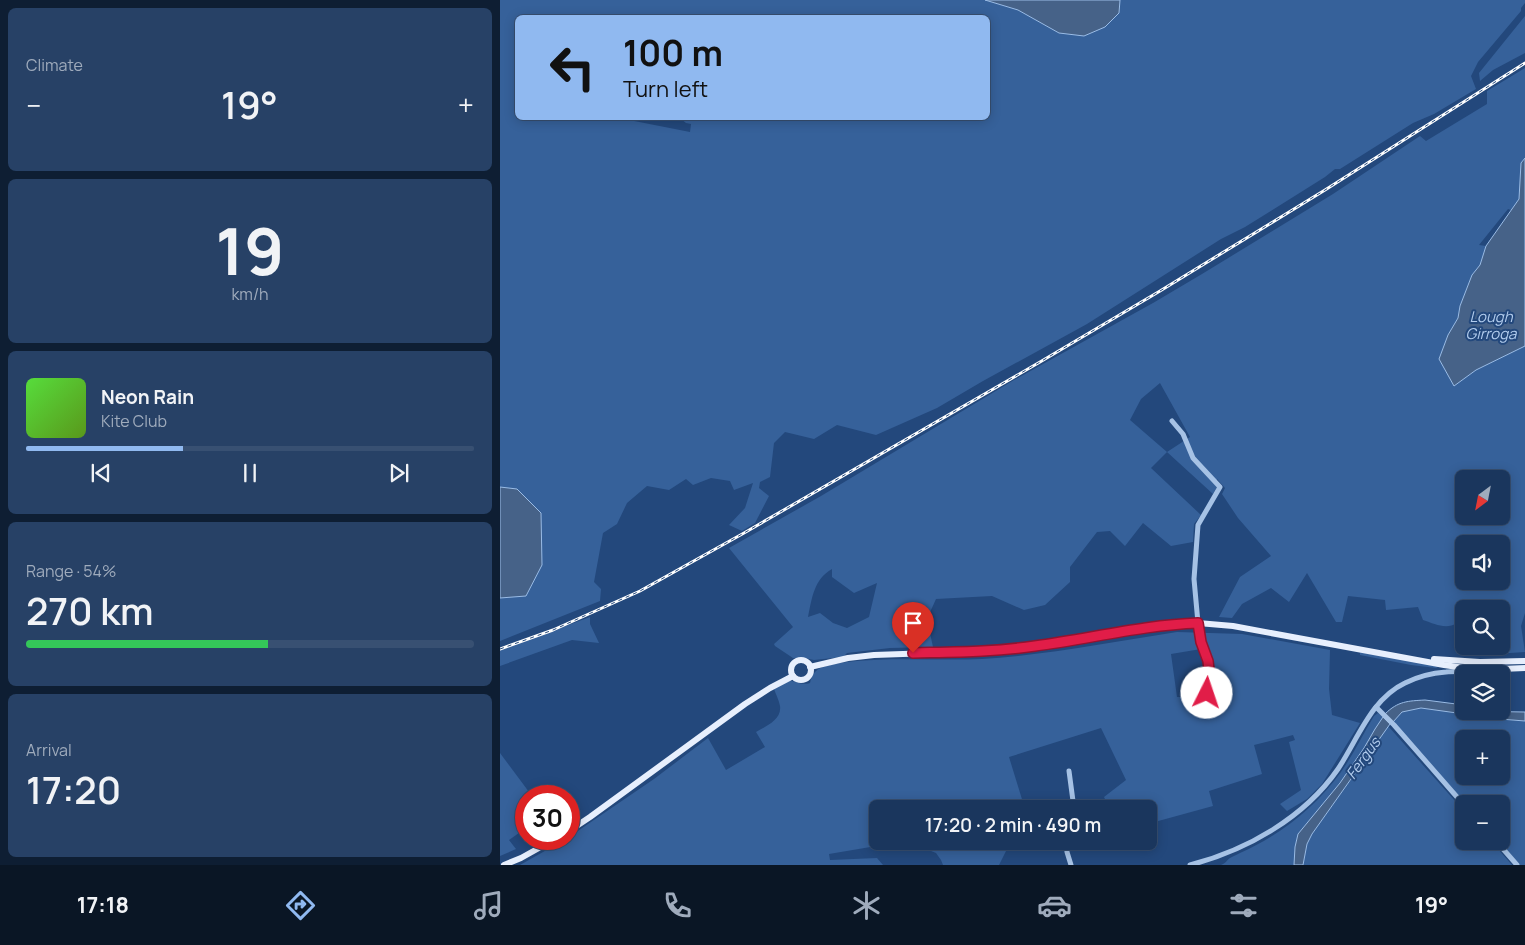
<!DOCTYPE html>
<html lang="en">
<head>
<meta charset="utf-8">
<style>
	body { margin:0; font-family:Manrope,sans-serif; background:#274166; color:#f1f3f6; height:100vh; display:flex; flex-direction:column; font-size:19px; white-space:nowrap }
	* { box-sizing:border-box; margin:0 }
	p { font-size:16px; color:#9fabbc }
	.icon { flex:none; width:28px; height:28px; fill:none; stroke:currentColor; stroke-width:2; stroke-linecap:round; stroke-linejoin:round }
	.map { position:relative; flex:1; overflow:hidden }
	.side { display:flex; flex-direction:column; gap:8px; padding:8px; background:#0e1e33; width:500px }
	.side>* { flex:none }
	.guide { position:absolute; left:15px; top:15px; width:475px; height:105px; border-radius:8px; box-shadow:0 2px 12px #0003,0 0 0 1px #385072; background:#90b9f0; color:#111; overflow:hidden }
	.needle { width:32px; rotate:212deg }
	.tools { position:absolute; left:955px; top:470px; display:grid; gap:10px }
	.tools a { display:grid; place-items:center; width:55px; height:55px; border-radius:8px; background:#1a365d; box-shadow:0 2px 12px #0003,0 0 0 1px #385072; font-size:25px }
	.speed { position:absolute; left:15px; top:785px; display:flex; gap:10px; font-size:25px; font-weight:700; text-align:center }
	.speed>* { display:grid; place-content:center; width:65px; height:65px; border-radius:50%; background:#1a365d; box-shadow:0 2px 12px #0003,0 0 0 1px #385072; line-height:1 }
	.speed .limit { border:8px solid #d22; background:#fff; color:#111 }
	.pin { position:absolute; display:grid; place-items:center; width:42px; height:42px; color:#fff; margin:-51px -21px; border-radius:50% 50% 50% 0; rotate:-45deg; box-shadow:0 0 5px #0007 }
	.pin .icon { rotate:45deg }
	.me { position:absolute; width:55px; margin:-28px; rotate:4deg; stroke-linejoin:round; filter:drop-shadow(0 0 4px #0008) }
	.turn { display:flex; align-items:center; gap:18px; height:105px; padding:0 25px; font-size:22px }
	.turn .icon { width:65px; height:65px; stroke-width:2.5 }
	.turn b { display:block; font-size:35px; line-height:42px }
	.big { font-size:38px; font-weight:600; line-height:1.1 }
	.side .card { flex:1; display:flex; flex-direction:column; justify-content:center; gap:8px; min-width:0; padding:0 18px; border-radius:8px; background:#274166 }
	.side .dial { align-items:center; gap:0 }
	.dial b { font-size:65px; line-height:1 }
	.song { display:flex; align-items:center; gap:15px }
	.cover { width:60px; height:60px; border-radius:8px; background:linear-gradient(135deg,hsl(110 70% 55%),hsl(90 70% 35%)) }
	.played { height:5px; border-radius:2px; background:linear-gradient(90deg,#90b9f0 35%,#385072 35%) }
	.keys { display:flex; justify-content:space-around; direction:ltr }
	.heat { display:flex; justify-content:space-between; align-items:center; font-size:28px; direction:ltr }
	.charge { height:8px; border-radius:4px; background:linear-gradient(90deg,#34c759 54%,#385072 0) }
	.trip { position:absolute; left:369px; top:800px; width:288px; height:50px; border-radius:8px; background:#1a365d; box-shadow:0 2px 12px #0003,0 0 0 1px #385072; font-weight:600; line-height:50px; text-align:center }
	.dock { display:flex; height:80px; justify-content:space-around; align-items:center; background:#0a1625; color:#9fabbc }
	.dock .icon { width:35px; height:35px }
	.dock .active { color:#90b9f0 }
	.dock b { font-size:22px; color:#f1f3f6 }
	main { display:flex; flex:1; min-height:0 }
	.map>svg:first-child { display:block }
</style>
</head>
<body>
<main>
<section class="side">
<div class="card"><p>Climate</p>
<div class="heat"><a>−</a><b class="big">19°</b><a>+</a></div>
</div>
<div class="card dial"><b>19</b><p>km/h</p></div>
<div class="card">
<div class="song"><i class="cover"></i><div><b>Neon Rain</b><p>Kite Club</p></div></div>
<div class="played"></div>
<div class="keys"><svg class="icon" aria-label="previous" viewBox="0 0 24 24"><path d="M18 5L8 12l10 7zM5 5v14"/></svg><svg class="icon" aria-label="pause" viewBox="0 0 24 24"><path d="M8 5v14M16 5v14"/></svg><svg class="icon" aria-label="next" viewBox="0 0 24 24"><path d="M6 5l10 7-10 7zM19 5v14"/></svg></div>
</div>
<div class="card"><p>Range · 54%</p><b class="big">270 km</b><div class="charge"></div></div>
<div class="card"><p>Arrival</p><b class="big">17:20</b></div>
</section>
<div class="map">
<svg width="1025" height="865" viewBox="0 0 1025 865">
	<rect width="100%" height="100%" fill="#23487c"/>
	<g fill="#36619a" fill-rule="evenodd">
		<path d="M 0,0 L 485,0 L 518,10 L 559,33 L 619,13 L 620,0 L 1025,0 L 1025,3 L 1021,8 L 1021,11 L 978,62 L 971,76 L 976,89 L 934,114 L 913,123 L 840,169 L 835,169 L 825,177 L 745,227 L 721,239 L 587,324 L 483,381 L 437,408 L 376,435 L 337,425 L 314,439 L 285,432 L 274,443 L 270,477 L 260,482 L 259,488 L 269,496 L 255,523 L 242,531 L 229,525 L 245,508 L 253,483 L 234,490 L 230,481 L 211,478 L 193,485 L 186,479 L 169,490 L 147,486 L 127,503 L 117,524 L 103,533 L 94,582 L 101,589 L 100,601 L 0,641 ZM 18,18 L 488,18 L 488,118 L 180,118 L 186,123 L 191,124 L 190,132 L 119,118 L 18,118 Z"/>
		<path d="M 1025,16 L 1025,53 L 993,70 L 980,81 L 979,73 Z"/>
		<path d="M 1025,68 L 1025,158 L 1021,163 L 1019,199 L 1011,210 L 1008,209 L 979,245 L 986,246 L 980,265 L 972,275 L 960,306 L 958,318 L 948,335 L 939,359 L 955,385 L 976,370 L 1025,346 L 1025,613 L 1021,626 L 1025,652 L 965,656 L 957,623 C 946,630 935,624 923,620 L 918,607 L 886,610 L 885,600 L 848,596 L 842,622 L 836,622 L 807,573 L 789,602 L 771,588 L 742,604 L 732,618 L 719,617 L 740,577 L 771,556 L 738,518 L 722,494 L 725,488 L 717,479 L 717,487 L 713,494 L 667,452 L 651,468 L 701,515 L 694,524 L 693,542 L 671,546 L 643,523 L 625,546 L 610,531 L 597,532 L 570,567 L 570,582 L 545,605 L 524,610 L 492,596 L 436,599 L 427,619 L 433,647 L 390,648 L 347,653 L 343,657 L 314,660 L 304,658 L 293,658 L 275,646 L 274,644 L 293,627 L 229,548 L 321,496 L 514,380 L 653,303 L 702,274 L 833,194 L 920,136 L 926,141 L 987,104 L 987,91 ZM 660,383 L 690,437 L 667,452 L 630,420 L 641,399 ZM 964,479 L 1001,479 L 1001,516 L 964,516 ZM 964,544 L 1001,544 L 1001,581 L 964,581 ZM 332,569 L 332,577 L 354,593 L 377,583 L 369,617 L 347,628 L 333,623 L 320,613 L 308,617 C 312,598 314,579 332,569 ZM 964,609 L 1001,609 L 1001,646 L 964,646 Z"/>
		<path d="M 90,617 L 90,624 L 99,643 L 72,640 L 0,666 L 0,650 Z"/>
		<path d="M 677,632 L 742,634 L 830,650 L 829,689 L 832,715 L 860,723 L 822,784 L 807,799 L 787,811 L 780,804 L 801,790 L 789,742 L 795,740 L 793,735 L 754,745 L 762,774 L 709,791 L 713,806 L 651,823 L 648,819 L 648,809 L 610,809 L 604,797 L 626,780 L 601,728 L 509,757 L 525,809 L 378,809 L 378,841 L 511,841 L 499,865 L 443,865 L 441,860 L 436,853 L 426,849 L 394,843 L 329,854 L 330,860 L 377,858 L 383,865 L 20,865 L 66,839 L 69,839 L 69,837 L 154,779 L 208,738 L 226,770 L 265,747 L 256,732 C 266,726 282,720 280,706 C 279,700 276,695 274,689 C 279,686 284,682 289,681 C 298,680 299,686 310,683 C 312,673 317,668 327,666 C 336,663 347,662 357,661 C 398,657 440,661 482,659 C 547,655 612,642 677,632 ZM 707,648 L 715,668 L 714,697 L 677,697 L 671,654 Z"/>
		<path d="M 860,652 L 940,666 L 936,668 L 911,665 L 860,655 Z"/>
		<path d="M 921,708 L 1000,719 L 1025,721 L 1025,865 L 1020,865 L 999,841 L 1001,841 L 1001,804 L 965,804 L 893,722 L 902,712 ZM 964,739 L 1001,739 L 1001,776 L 964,776 Z"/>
		<path d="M 878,713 L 883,717 L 875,729 L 864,748 L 840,783 L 798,834 L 795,847 L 794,865 L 721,865 C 726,863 726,861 730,858 C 733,856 737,855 740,853 C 780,835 815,808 841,772 C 853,755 863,734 874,716 Z"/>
		<path d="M 888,726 L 964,811 L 964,841 L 991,841 L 1012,865 L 803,865 L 807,844 L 812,834 L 866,759 Z"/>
		<path d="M 0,753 L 32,796 L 26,796 L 26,828 L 9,840 L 16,849 L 0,856 Z"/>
	</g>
	<g fill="#466288" stroke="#9abce6">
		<path d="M 485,0 L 620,0 L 619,13 L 605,27 L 584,36 L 559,33 L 518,10 Z"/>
		<path d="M 1025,158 L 1025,346 L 976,370 L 954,386 L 939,359 L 948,335 L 958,318 L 960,306 L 972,275 L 980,265 L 986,246 L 1019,199 L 1021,163 Z"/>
		<path d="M 0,487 L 17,489 L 41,513 L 42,565 L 26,596 L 0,598 Z"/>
		<path d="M 925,700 L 964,705 L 964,711 L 1025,712 L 1025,721 L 1000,719 L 921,708 L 902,712 L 893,722 L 885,714 C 898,701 908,701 925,700 Z"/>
		<path d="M 883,717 L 890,724 L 812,834 L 807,844 L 803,865 L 794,865 L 795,847 L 798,834 L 840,783 L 864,748 L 875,729 Z"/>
	</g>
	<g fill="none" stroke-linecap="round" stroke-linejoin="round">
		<g stroke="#a6c2e5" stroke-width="5">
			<path d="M 672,421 L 683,434 L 693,458 L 720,487 L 698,525 L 694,579 L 698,623 L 701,642 L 708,661 L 710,678 L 704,708"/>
			<path d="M 876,707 L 894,725 L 964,805"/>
			<path d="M 569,771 L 573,801 L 572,809"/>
			<path d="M 566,841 L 567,852 L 571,865"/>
			<path d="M 996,841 L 1017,865"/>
			<path d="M 690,865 C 747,850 804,818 838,769 C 858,739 871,699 905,683 C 917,677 932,673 946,672 C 954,671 964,672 972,671"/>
		</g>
		<g stroke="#e7effd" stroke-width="6">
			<path d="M 934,659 L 980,662 L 1025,661"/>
			<circle cx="301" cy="670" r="10"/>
			<path d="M 310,667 L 348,658 L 374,655 L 490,651 L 534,647 L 670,624 L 698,623 L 733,626 L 944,665 L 978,670 L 1025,668"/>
			<path d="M 69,831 L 90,817 L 245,704 L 270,688 L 293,676"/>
			<path d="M 4,865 L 21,858 L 55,839"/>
		</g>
		<g stroke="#fff" stroke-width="3">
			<path id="rail" d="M 0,649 L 53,630 L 140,591 L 244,533 L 540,362 L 660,291 L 825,190 L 1025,63"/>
		</g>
		<use href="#rail" stroke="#23487c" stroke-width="1" stroke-dasharray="4" stroke-linecap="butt"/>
	</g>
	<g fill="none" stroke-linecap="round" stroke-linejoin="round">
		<g stroke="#92132f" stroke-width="12">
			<path id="route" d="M 413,653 C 454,652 494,652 535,646 C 589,639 643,625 698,623 L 701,642 L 708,661 L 710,678 L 707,693"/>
		</g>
		<use href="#route" stroke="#e11d48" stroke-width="9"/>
	</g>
	<g text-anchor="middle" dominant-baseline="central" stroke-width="4" stroke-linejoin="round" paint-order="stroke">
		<g font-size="15" font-style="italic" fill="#b2cced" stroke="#23487c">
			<text x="991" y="316">Lough<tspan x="991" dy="17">Girroga</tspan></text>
			<text transform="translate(863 758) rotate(-54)">Fergus</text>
		</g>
	</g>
</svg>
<div class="tools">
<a><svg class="needle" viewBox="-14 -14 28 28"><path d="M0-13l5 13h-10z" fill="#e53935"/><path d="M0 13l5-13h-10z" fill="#9fabbc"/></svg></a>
<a><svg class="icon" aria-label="sound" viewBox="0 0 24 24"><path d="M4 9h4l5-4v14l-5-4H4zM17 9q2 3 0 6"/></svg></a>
<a><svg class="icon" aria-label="search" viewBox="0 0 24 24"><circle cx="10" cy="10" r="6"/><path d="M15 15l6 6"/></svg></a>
<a><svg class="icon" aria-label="layers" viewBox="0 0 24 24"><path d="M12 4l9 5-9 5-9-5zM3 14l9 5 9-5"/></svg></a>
<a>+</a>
<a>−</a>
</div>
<div class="speed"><div class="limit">30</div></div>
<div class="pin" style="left:413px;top:653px;background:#d93025"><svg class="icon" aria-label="arrive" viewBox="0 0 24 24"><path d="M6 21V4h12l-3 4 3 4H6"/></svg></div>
<svg class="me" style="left:707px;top:693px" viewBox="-20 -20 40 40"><circle r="19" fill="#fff"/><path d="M0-13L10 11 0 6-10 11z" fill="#e11d48"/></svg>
<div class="trip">17:20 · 2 min · 490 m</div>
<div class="guide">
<div class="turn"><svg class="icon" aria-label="left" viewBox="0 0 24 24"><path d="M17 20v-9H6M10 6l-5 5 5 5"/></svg><div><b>100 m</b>Turn left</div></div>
</div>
</div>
</main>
<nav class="dock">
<b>17:18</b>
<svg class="icon active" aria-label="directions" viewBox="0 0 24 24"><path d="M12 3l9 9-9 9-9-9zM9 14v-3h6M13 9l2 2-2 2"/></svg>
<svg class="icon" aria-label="music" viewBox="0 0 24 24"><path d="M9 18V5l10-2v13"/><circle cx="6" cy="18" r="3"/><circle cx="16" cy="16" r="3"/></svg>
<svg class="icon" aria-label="phone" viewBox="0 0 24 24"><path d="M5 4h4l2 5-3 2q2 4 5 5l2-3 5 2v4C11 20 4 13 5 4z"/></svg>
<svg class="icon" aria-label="climate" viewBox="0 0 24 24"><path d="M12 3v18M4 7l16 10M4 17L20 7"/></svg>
<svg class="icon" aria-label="car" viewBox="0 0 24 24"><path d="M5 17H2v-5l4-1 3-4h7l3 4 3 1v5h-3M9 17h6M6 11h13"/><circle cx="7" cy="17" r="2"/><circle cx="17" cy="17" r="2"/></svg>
<svg class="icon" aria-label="filters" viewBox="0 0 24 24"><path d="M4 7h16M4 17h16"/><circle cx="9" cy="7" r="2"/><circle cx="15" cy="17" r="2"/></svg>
<b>19°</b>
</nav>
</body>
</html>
